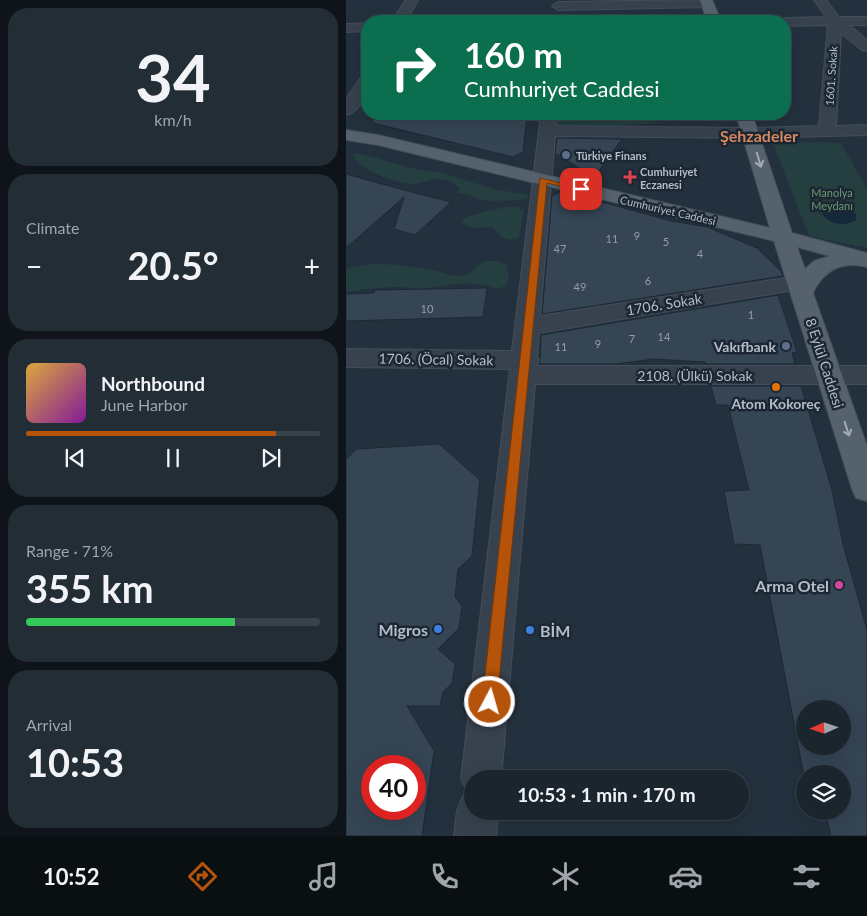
<!DOCTYPE html>
<html lang="en">
<head>
<meta charset="utf-8">
<style>
	body { margin:0; font-family:Lato,sans-serif; background:#232d36; color:#f1f3f6; height:100vh; display:flex; flex-direction:column; font-size:19px; white-space:nowrap }
	* { box-sizing:border-box; margin:0 }
	p { font-size:16px; color:#9fa5aa }
	.icon { flex:none; width:28px; height:28px; fill:none; stroke:currentColor; stroke-width:2; stroke-linecap:round; stroke-linejoin:round }
	.map { position:relative; flex:1; overflow:hidden }
	.sheet { display:flex; flex-direction:column; gap:8px; padding:8px; background:#0e1419; width:346px }
	.sheet>* { flex:none }
	.top-card { position:absolute; left:15px; top:15px; width:430px; height:105px; border-radius:20px; box-shadow:0 5px 20px #0002,0 0 0 1px #38424a; background:#0b6e4f; color:#fff; overflow:hidden }
	.needle { width:32px; rotate:267deg }
	.fabs { position:absolute; left:450px; top:700px; display:grid; gap:10px }
	.fabs a { display:grid; place-items:center; width:55px; height:55px; border-radius:50%; background:#1a252e; box-shadow:0 5px 20px #0002,0 0 0 1px #38424a; font-size:25px }
	.speed { position:absolute; left:15px; top:755px; display:flex; gap:10px; font-size:25px; font-weight:700; text-align:center }
	.speed>* { display:grid; place-content:center; width:65px; height:65px; border-radius:50%; background:#1a252e; box-shadow:0 5px 20px #0002,0 0 0 1px #38424a; line-height:1 }
	.speed .limit { border:8px solid #d22; background:#fff; color:#111 }
	.pin { position:absolute; display:grid; place-items:center; width:42px; height:42px; color:#fff; margin:-21px; border-radius:10px; box-shadow:0 2px 8px #0006 }
	.me { position:absolute; width:55px; margin:-28px; rotate:6deg; stroke-linejoin:round; filter:drop-shadow(0 0 4px #0008) }
	.turn { display:flex; align-items:center; gap:18px; height:105px; padding:0 20px; font-size:22px }
	.turn .icon { width:65px; height:65px; stroke-width:2.5 }
	.turn b { display:block; font-size:35px; line-height:42px }
	.big { font-size:38px; font-weight:700; line-height:1.1 }
	.sheet .tile { flex:1; display:flex; flex-direction:column; justify-content:center; gap:8px; min-width:0; padding:0 18px; border-radius:20px; background:#232d36 }
	.sheet .dial { align-items:center; gap:0 }
	.dial b { font-size:65px; line-height:1 }
	.song { display:flex; align-items:center; gap:15px }
	.cover { width:60px; height:60px; border-radius:8px; background:linear-gradient(135deg,hsl(40 70% 55%),hsl(290 70% 35%)) }
	.played { height:5px; border-radius:2px; background:linear-gradient(90deg,#b45309 85%,#38424a 85%) }
	.keys { display:flex; justify-content:space-around; direction:ltr }
	.heat { display:flex; justify-content:space-between; align-items:center; font-size:28px; direction:ltr }
	.charge { height:8px; border-radius:4px; background:linear-gradient(90deg,#34c759 71%,#38424a 0) }
	.trip { position:absolute; left:118px; top:770px; width:285px; height:50px; border-radius:25px; background:#1a252e; box-shadow:0 5px 20px #0002,0 0 0 1px #38424a; font-weight:700; line-height:50px; text-align:center }
	.tab-bar { display:flex; height:80px; justify-content:space-around; align-items:center; background:#0a0f12; color:#9fa5aa }
	.tab-bar .icon { width:35px; height:35px }
	.tab-bar .selected { color:#b45309 }
	.tab-bar b { font-size:22px; color:#f1f3f6 }
	main { display:flex; flex:1; min-height:0 }
	.map>svg:first-child { display:block }
</style>
</head>
<body>
<main>
<section class="sheet">
<div class="tile dial"><b>34</b><p>km/h</p></div>
<div class="tile"><p>Climate</p>
<div class="heat"><a>−</a><b class="big">20.5°</b><a>+</a></div>
</div>
<div class="tile">
<div class="song"><i class="cover"></i><div><b>Northbound</b><p>June Harbor</p></div></div>
<div class="played"></div>
<div class="keys"><svg class="icon" aria-label="previous" viewBox="0 0 24 24"><path d="M18 5L8 12l10 7zM5 5v14"/></svg><svg class="icon" aria-label="pause" viewBox="0 0 24 24"><path d="M8 5v14M16 5v14"/></svg><svg class="icon" aria-label="next" viewBox="0 0 24 24"><path d="M6 5l10 7-10 7zM19 5v14"/></svg></div>
</div>
<div class="tile"><p>Range · 71%</p><b class="big">355 km</b><div class="charge"></div></div>
<div class="tile"><p>Arrival</p><b class="big">10:53</b></div>
</section>
<div class="map">
<svg width="521" height="836" viewBox="0 0 521 836">
	<rect width="100%" height="100%" fill="#23313e"/>
	<g fill="#253e3f">
		<path d="M 212,114 L 306,114 L 309,123 L 210,130 Z"/>
		<path d="M 426,141 L 495,143 L 521,189 L 521,248 L 463,236 Z"/>
		<path d="M 6,154 L 15,154 L 65,168 L 96,173 L 148,189 L 183,195 L 181,199 C 171,200 148,202 138,200 C 128,198 124,193 112,193 L 114,189 C 110,183 101,179 94,179 C 85,178 76,184 67,184 C 49,183 14,171 6,154 Z"/>
		<path d="M 160,207 L 171,207 L 178,210 L 173,237 C 160,244 155,236 146,227 L 126,228 L 115,222 L 118,218 L 141,211 Z"/>
		<path d="M 139,261 L 151,261 L 161,265 L 163,280 L 159,286 L 151,289 C 122,279 107,285 78,289 C 71,290 62,287 55,287 C 36,287 18,289 0,292 L 0,269 C 32,260 53,265 85,270 C 96,271 108,279 120,275 C 126,272 133,265 139,261 Z"/>
	</g>
	<path fill="#16293c" d="M 483,206 C 494,205 503,206 510,214 L 510,220 C 499,227 482,225 476,213 L 477,210 Z"/>
	<g fill="#354554" stroke="#1e2935" fill-rule="evenodd">
		<path d="M 28,114 L 181,114 L 177,152 L 167,157 L 27,123 Z"/>
		<path d="M 211,138 L 276,139 L 244,183 L 238,182 L 248,177 L 209,153 Z"/>
		<path d="M 0,174 L 65,192 L 105,202 L 69,235 L 48,229 L 58,197 L 0,248 Z"/>
		<path d="M 216,191 L 325,221 L 361,227 L 411,248 L 435,271 L 437,276 L 196,314 L 206,196 Z"/>
		<path d="M 141,288 L 137,317 L 0,321 L 0,294 L 28,293 L 29,290 Z"/>
		<path d="M 432,295 L 451,352 L 446,353 L 449,364 L 360,364 L 359,362 L 308,359 L 270,364 L 194,364 L 195,335 Z"/>
		<path d="M 365,386 L 455,386 L 486,490 L 497,544 L 521,630 L 521,836 L 485,836 L 479,811 L 496,811 L 496,774 L 459,774 L 458,776 L 414,545 L 388,544 L 378,491 L 403,490 L 382,405 L 370,405 ZM 459,709 L 496,709 L 496,746 L 459,746 Z"/>
		<path d="M 93,444 L 134,480 L 126,556 L 112,569 L 109,597 L 116,606 L 113,628 L 92,649 L 109,664 L 106,683 L 97,692 L 94,706 L 61,706 L 88,751 L 76,836 L 0,836 L 0,459 L 11,449 ZM 26,766 L 69,766 L 69,809 L 26,809 Z"/>
	</g>
	<g fill="none" stroke-linecap="round" stroke-linejoin="round">
		<g stroke="#434e5a" stroke-width="2">
			<g id="minor">
				<path d="M 60,0 L 72,0 L 60,21 L 46,21 Z"/>
				<path d="M 361,0 L 366,1 L 367,4 L 366,7 L 212,10 L 206,6 L 212,2 Z"/>
				<path d="M 468,0 L 480,0 L 493,17 L 521,17 L 521,25 L 503,25 L 521,40 L 521,51 L 516,50 L 495,33 L 490,126 L 521,125 L 521,135 L 404,138 L 209,136 L 194,316 L 452,276 L 460,278 L 463,283 L 460,288 L 193,333 L 191,357 L 193,360 L 190,366 L 521,366 L 521,384 L 189,384 L 155,779 L 126,779 L 126,811 L 153,811 L 150,836 L 108,836 L 111,811 L 117,796 L 123,794 L 115,779 L 164,369 L 0,367 L 0,349 L 166,351 L 195,114 L 211,114 L 210,126 L 404,128 L 473,126 L 482,25 L 439,26 L 439,21 L 433,21 L 439,18 L 480,17 Z"/>
				<path d="M 21,23 L 21,31 L 0,32 L 0,24 Z"/>
				<path d="M 21,74 C 22,89 17,111 0,115 L 0,99 L 16,76 Z"/>
			</g>
		</g>
		<g stroke="#434e5a" stroke-width="2">
			<g id="major">
				<path d="M 354,0 L 366,0 L 375,21 L 361,21 Z"/>
				<path d="M 390,114 L 406,114 L 446,233 L 521,253 L 521,267 C 496,260 477,271 467,293 L 521,446 L 521,501 L 510,498 L 506,489 L 428,241 L 32,145 L 0,140 L 0,130 L 32,135 L 424,228 ZM 451,247 L 484,256 L 468,261 L 459,269 Z"/>
			</g>
		</g>
		<use href="#minor" fill="#37424e" fill-rule="evenodd"/>
		<use href="#major" fill="#55626e" fill-rule="evenodd"/>
	</g>
	<defs><path id="oneway-shaft" d="M-6 0H5M1.5-3L5.5 0L1.5 3" fill="none" stroke-width="1.6" stroke-linecap="round" stroke-linejoin="round" transform="scale(1.25)"/></defs>
	<g stroke="#a0abb7">
		<use href="#oneway-shaft" transform="translate(413 160) rotate(73)"/>
		<use href="#oneway-shaft" transform="translate(501 429) rotate(72)"/>
	</g>
	<path fill="#b45309" stroke="#753606" d="M 194,178 L 239,189 L 235,191 L 201,183 L 151,702 L 149,707 L 144,710 L 138,707 L 136,702 Z"/>
	<g fill="#5c6f8a" stroke="#1c2733" stroke-width="2">
		<circle cx="220" cy="155" r="5"/>
		<circle cx="440" cy="346" r="5"/>
	</g>
	<path fill="#e0444e" stroke="#1c2733" stroke-width="2" d="M281.5 169.5h5v5h5v5h-5v5h-5v-5h-5v-5h5z"/>
	<circle fill="#e8710a" stroke="#1c2733" stroke-width="2" cx="430" cy="387" r="5"/>
	<circle fill="#d1479c" stroke="#1c2733" stroke-width="2" cx="493" cy="585" r="5"/>
	<g fill="#3f7fe0" stroke="#1c2733" stroke-width="2">
		<circle cx="92" cy="629" r="5"/>
		<circle cx="184" cy="630" r="5"/>
	</g>
	<g text-anchor="middle" dominant-baseline="central" stroke-width="5" stroke-linejoin="round" paint-order="stroke">
		<g font-size="11" fill="#b3bdc9" stroke="#1c2733">
			<text transform="translate(485 76) rotate(-86)">1601. Sokak</text>
			<text transform="translate(322 210) rotate(13)">Cumhuriyet Caddesi</text>
		</g>
		<g font-size="11" font-weight="bold" fill="#b3bdc9" stroke="#1c2733" text-anchor="start">
			<text x="230" y="155">Türkiye Finans</text>
			<text x="294" y="171">Cumhuriyet<tspan x="294" dy="13">Eczanesi</tspan></text>
		</g>
		<g font-size="11" fill="#699b70" stroke="#1c2733">
			<text x="486" y="192">Manolya<tspan x="486" dy="13">Meydanı</tspan></text>
		</g>
		<g font-size="11" fill="#929daa">
			<text x="291" y="235">9</text>
			<text x="266" y="238">11</text>
			<text x="320" y="241">5</text>
			<text x="214" y="248">47</text>
			<text x="354" y="253">4</text>
			<text x="302" y="280">6</text>
			<text x="234" y="286">49</text>
			<text x="81" y="308">10</text>
			<text x="405" y="314">1</text>
			<text x="318" y="336">14</text>
			<text x="286" y="338">7</text>
			<text x="252" y="343">9</text>
			<text x="215" y="346">11</text>
		</g>
		<g font-size="14" fill="#b3bdc9" stroke="#1c2733">
			<text transform="translate(318 304) rotate(-9)">1706. Sokak</text>
			<text transform="translate(90 359) rotate(1)">1706. (Öcal) Sokak</text>
			<text transform="translate(479 363) rotate(72)">8 Eylül Caddesi</text>
			<text x="349" y="375">2108. (Ülkü) Sokak</text>
		</g>
		<g font-size="14" font-weight="bold" fill="#b3bdc9" stroke="#1c2733" text-anchor="end">
			<text x="430" y="346">Vakıfbank</text>
			<text x="430" y="403" text-anchor="middle">Atom Kokoreç</text>
		</g>
		<g font-size="16" font-weight="bold" fill="#d8895f" stroke="#1c2733">
			<text x="413" y="135">Şehzadeler</text>
		</g>
		<g font-size="16" font-weight="bold" fill="#b3bdc9" stroke="#1c2733" text-anchor="end">
			<text x="483" y="585">Arma Otel</text>
			<text x="82" y="629">Migros</text>
			<text x="194" y="630" text-anchor="start">BİM</text>
		</g>
	</g>
</svg>
<div class="fabs">
<a><svg class="needle" viewBox="-14 -14 28 28"><path d="M0-13l5 13h-10z" fill="#e53935"/><path d="M0 13l5-13h-10z" fill="#9fa5aa"/></svg></a>
<a><svg class="icon" aria-label="layers" viewBox="0 0 24 24"><path d="M12 4l9 5-9 5-9-5zM3 14l9 5 9-5"/></svg></a>
</div>
<div class="speed"><div class="limit">40</div></div>
<div class="pin" style="left:235px;top:189px;background:#d93025"><svg class="icon" aria-label="arrive" viewBox="0 0 24 24"><path d="M6 21V4h12l-3 4 3 4H6"/></svg></div>
<svg class="me" style="left:144px;top:702px" viewBox="-20 -20 40 40"><circle r="17" fill="#b45309" stroke="#fff" stroke-width="3"/><path d="M0-11L8 9 0 5-8 9z" fill="#fff"/></svg>
<div class="trip">10:53 · 1 min · 170 m</div>
<div class="top-card">
<div class="turn"><svg class="icon" aria-label="right" viewBox="0 0 24 24"><path d="M7 20v-9h11M14 6l5 5-5 5"/></svg><div><b>160 m</b>Cumhuriyet Caddesi</div></div>
</div>
</div>
</main>
<nav class="tab-bar">
<b>10:52</b>
<svg class="icon selected" aria-label="directions" viewBox="0 0 24 24"><path d="M12 3l9 9-9 9-9-9zM9 14v-3h6M13 9l2 2-2 2"/></svg>
<svg class="icon" aria-label="music" viewBox="0 0 24 24"><path d="M9 18V5l10-2v13"/><circle cx="6" cy="18" r="3"/><circle cx="16" cy="16" r="3"/></svg>
<svg class="icon" aria-label="phone" viewBox="0 0 24 24"><path d="M5 4h4l2 5-3 2q2 4 5 5l2-3 5 2v4C11 20 4 13 5 4z"/></svg>
<svg class="icon" aria-label="climate" viewBox="0 0 24 24"><path d="M12 3v18M4 7l16 10M4 17L20 7"/></svg>
<svg class="icon" aria-label="car" viewBox="0 0 24 24"><path d="M5 17H2v-5l4-1 3-4h7l3 4 3 1v5h-3M9 17h6M6 11h13"/><circle cx="7" cy="17" r="2"/><circle cx="17" cy="17" r="2"/></svg>
<svg class="icon" aria-label="filters" viewBox="0 0 24 24"><path d="M4 7h16M4 17h16"/><circle cx="9" cy="7" r="2"/><circle cx="15" cy="17" r="2"/></svg>
</nav>
</body>
</html>
